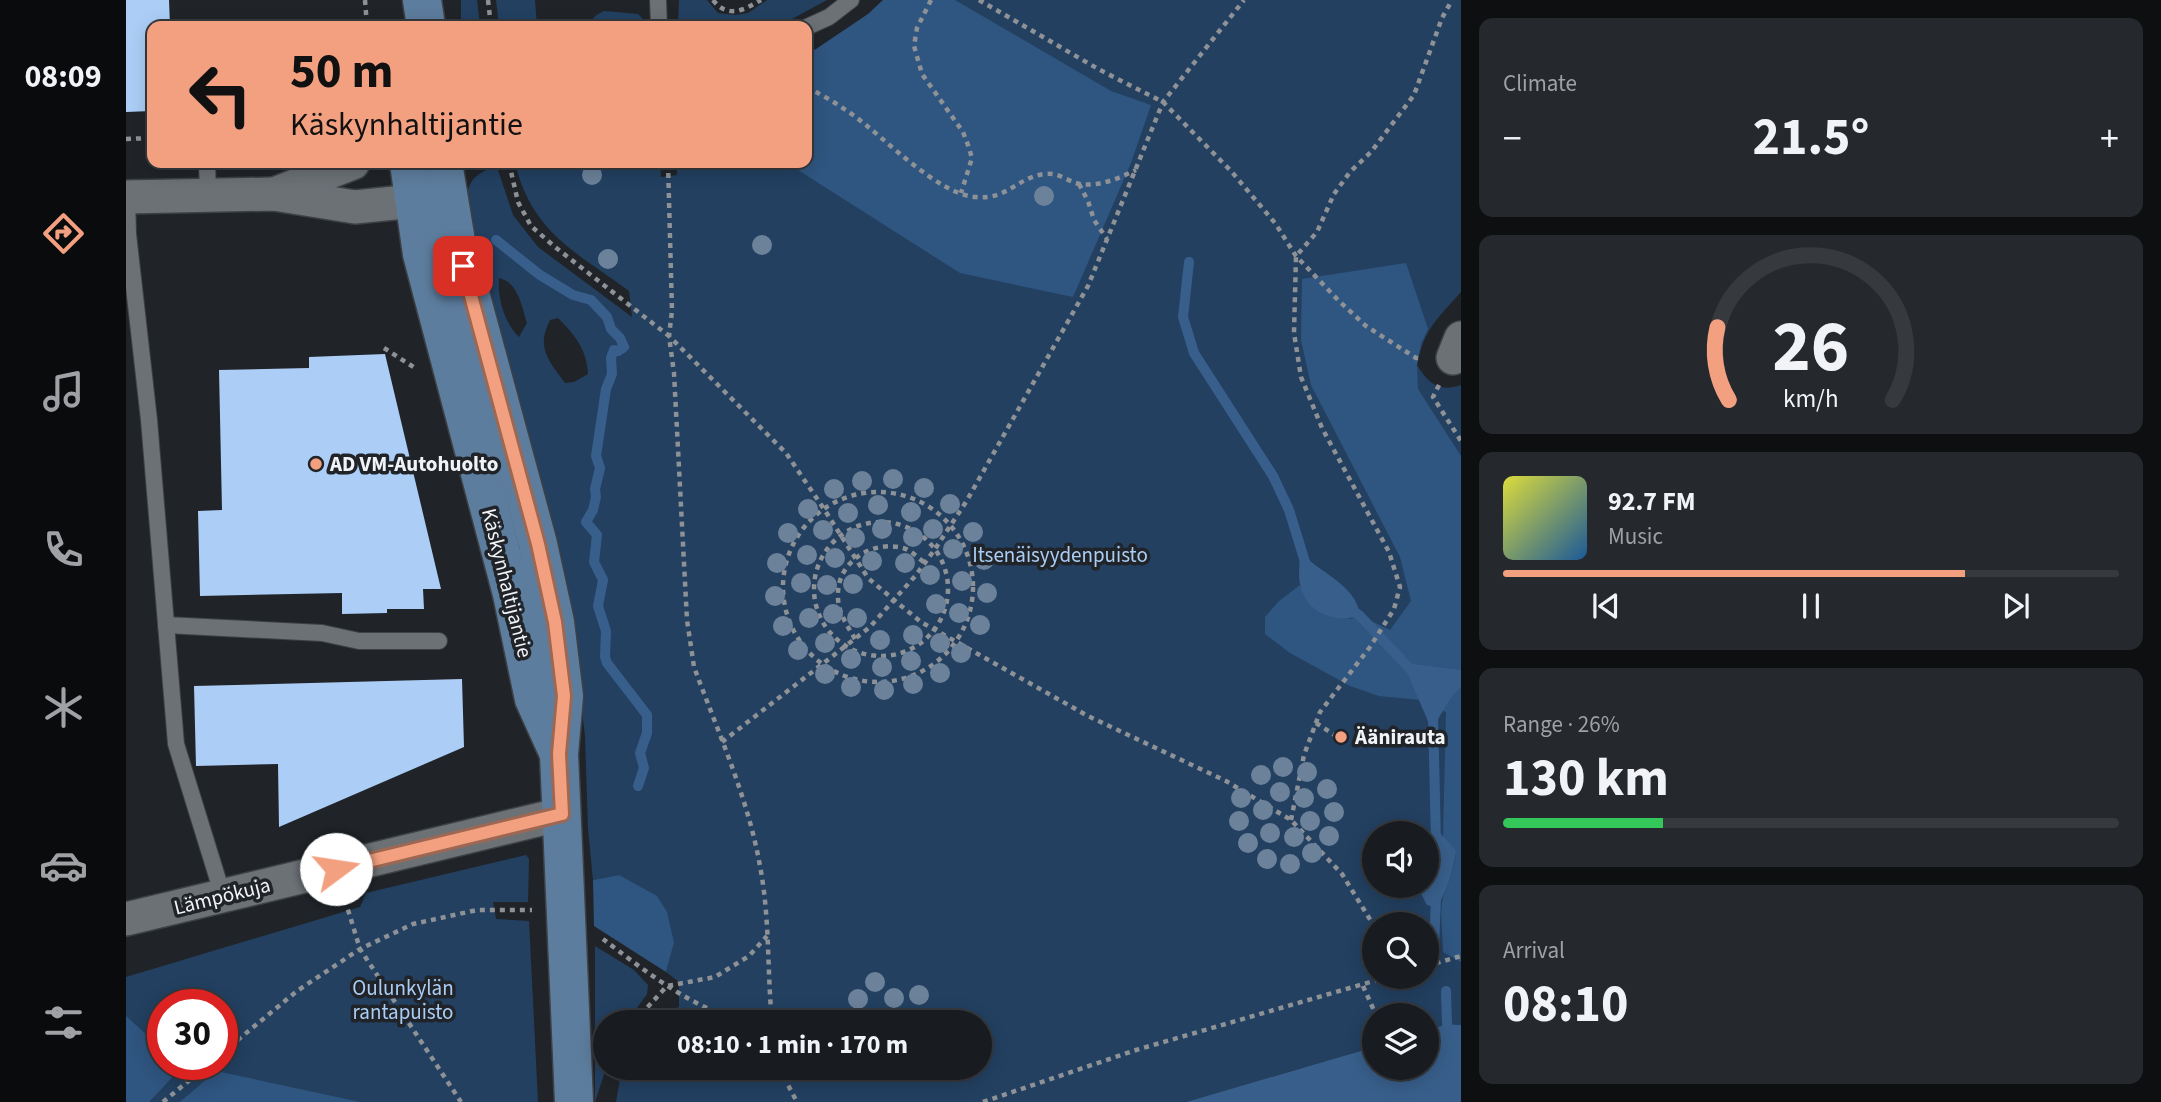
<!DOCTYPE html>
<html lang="en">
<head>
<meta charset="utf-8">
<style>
	body { margin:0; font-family:"Source Sans 3",sans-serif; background:#25282c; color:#f1f3f6; height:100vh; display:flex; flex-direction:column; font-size:26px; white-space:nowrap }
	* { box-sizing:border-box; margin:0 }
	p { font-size:23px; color:#9fa1a4 }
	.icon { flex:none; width:38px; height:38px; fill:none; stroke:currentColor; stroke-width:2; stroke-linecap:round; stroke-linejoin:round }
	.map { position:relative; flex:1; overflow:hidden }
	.side { display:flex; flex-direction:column; gap:18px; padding:18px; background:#0d0f11; width:700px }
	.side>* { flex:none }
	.hud { position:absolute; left:21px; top:21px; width:665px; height:147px; border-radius:14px; box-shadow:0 4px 18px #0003,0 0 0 2px #36393d; background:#f2a080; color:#111; overflow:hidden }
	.controls { position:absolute; left:1236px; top:821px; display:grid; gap:14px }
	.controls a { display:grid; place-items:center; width:77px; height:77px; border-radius:50%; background:#181b1f; box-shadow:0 4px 18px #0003,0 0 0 2px #36393d; font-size:35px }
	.speed { position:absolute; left:21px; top:989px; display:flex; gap:14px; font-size:35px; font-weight:700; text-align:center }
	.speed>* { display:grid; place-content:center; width:91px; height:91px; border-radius:50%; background:#181b1f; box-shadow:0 4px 18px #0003,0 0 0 2px #36393d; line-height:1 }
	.speed .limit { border:10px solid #d22; background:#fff; color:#111 }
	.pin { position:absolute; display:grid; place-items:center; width:60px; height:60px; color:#fff; margin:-30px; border-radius:14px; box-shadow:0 4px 10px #0006 }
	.me { position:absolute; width:77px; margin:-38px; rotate:76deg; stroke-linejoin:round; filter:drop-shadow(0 0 5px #0008) }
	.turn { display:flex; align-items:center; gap:24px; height:147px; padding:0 28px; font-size:32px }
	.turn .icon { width:91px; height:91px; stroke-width:2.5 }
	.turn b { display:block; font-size:49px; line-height:60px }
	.big { font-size:52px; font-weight:700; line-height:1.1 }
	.side .card { flex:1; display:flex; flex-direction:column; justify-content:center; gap:10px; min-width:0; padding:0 24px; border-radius:14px; background:#25282c }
	.side .dial { align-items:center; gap:0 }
	.dial svg { height:182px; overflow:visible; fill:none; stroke:#36393d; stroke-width:7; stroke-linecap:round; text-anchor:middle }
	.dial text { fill:#f1f3f6; stroke:none }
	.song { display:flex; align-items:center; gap:21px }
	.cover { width:84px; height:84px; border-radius:10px; background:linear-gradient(135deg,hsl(60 70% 55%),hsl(210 70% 35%)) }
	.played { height:7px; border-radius:4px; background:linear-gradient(90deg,#f2a080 75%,#36393d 75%) }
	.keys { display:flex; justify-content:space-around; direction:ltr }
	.heat { display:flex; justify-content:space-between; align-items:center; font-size:38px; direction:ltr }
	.charge { height:10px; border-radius:5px; background:linear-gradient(90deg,#34c759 26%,#36393d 0) }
	.trip { position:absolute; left:467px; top:1010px; width:399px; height:70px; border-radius:35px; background:#181b1f; box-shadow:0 4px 18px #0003,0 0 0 2px #36393d; font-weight:700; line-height:70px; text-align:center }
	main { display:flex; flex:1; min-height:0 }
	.dock { display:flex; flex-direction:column; width:126px; justify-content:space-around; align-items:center; background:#0a0b0c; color:#9fa1a4 }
	.dock .icon { width:49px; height:49px }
	.dock .current { color:#f2a080 }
	.dock b { font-size:32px; color:#f1f3f6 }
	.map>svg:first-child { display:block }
</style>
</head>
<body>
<main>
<nav class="dock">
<b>08:09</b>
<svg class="icon current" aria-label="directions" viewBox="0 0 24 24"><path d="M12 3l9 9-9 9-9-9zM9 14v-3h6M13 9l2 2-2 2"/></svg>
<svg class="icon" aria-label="music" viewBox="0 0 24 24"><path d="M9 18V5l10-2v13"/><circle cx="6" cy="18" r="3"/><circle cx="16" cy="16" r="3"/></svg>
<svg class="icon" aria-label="phone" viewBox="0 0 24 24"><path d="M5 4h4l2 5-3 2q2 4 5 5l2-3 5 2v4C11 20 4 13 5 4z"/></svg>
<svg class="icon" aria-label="climate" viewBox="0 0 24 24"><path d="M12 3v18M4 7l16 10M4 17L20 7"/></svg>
<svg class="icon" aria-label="car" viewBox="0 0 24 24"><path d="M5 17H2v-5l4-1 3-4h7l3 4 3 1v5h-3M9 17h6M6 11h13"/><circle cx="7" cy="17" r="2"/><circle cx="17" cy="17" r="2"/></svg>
<svg class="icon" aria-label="filters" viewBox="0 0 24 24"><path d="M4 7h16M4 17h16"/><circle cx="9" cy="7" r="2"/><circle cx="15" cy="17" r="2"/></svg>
</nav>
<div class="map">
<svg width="1335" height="1102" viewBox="0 0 1335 1102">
	<rect width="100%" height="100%" fill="#202429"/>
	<g fill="#234061" fill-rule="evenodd">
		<path d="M 335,0 L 351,0 L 354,26 L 335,26 Z"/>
		<path d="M 370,0 L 409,0 L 411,26 L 373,26 Z"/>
		<path d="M 553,0 L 581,0 L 592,13 L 609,15 L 622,13 L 641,0 L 701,0 L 653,26 L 552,26 Z"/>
		<path d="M 815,0 L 1335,0 L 1335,292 C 1311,319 1298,329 1291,365 C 1302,383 1313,393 1335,385 L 1335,1025 L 1321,1024 L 1300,1031 L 1300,1015 L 1248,1015 L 1248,1047 L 1060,1102 L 490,1102 L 496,1068 L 854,1068 L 854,1022 L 525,1022 L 533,1014 L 553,1007 L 553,982 L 540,972 L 548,943 L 493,875 L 467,880 L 462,829 L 459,736 L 450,662 L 340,218 C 340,191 340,174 371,167 L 387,215 L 412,247 L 506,317 L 503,291 C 453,254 410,235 391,171 L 397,163 L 534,163 L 535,177 L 551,175 L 551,163 L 681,163 ZM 373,278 C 392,282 396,307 401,323 L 393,337 C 379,324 371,298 373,278 ZM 432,318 C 449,335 461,350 462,374 L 448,382 L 439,383 C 422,360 410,348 424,320 ZM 1248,833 L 1300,833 L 1300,886 L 1248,886 ZM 1248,924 L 1300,924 L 1300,976 L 1248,976 Z"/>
		<path d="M 478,11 L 512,14 L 518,20 L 518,26 L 466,26 C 465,17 470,15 478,11 Z"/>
		<path d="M 400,855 L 403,859 L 402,902 L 367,902 L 370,919 L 403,921 L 412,1102 L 0,1102 L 0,977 L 234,907 L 240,893 ZM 37,1004 L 96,1004 L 96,1064 L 37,1064 Z"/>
		<path d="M 469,946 L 508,970 L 522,985 L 521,994 L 501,1022 L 480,1022 L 480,1068 L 469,1102 Z"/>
	</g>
	<g fill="#2f5681">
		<path d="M 757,0 L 829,0 L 985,91 L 1025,105 L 1005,163 L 947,297 L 834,273 L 661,163 L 681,163 L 681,53 L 690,49 L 742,14 Z"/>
		<path d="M 1280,263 L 1302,329 L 1295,344 L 1291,365 L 1292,389 L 1335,456 L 1335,962 L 1317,952 C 1317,936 1314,918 1316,903 C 1319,885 1330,867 1330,850 L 1317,837 L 1320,712 L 1295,700 L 1253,696 L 1224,686 L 1164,653 L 1139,634 L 1139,617 L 1152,602 L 1174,585 L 1178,594 L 1224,619 L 1234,616 L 1264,630 L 1285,601 L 1274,557 L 1185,385 L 1175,340 L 1176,279 Z"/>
		<path d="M 493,875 L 531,896 L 541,912 L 548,943 L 540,972 L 468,926 L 467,880 Z"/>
		<path d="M 0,1016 L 37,1050 L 37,1064 L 53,1064 L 56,1067 L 23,1102 L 0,1102 Z"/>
		<path d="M 90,1071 L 234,1102 L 54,1102 Z"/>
	</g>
	<g fill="#385f8b">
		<path d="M 1174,551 C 1192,573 1231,584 1234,616 C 1209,623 1180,614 1174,584 C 1172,574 1174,562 1174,551 Z"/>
		<path d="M 1279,663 L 1335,670 L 1335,687 L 1324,699 L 1309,724 L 1303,724 C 1299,712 1279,671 1279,663 Z"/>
		<path d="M 1310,829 L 1330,850 C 1330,861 1318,901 1310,907 L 1301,905 L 1291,886 L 1300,886 L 1300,845 Z"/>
		<path d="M 1321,1024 L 1335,1025 L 1335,1102 L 1060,1102 L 1248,1047 L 1248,1068 L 1300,1068 L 1300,1031 Z"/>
	</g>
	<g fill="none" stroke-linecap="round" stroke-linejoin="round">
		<g stroke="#385f8b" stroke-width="10">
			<path d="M 370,240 L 414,275 L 447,295 L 465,300 L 481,317 L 485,329 L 494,338 L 498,347 L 492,351 L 488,350 L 485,358 L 486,374 L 480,389 L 470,456 L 474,468 L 469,489 L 470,497 L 467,510 L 460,522 L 471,535 L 468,562 L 477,580 L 472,606 L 480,631 L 479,657 L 481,663 L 521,715 L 521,733 L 514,753 L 518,768 L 512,786"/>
			<path d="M 1063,262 L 1057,317 L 1068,353 L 1147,476 L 1163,510 L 1179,562"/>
			<path d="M 1225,609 L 1234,616 L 1288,673"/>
			<path d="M 1307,714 L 1310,842"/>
			<path d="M 1308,949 L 1310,896"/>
			<path d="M 1320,991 L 1321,1024"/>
		</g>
	</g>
	<g fill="#accef6">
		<path d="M 0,0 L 43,0 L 44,26 L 26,26 L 26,111 L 0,112 Z"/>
		<path d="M 259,354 L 315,589 L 297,589 L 298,609 L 261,609 L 261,613 L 216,614 L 216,593 L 74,596 L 72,511 L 96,510 L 93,370 L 183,368 L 183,357 Z"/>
		<path d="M 336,679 L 338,747 L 153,827 L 152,764 L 70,766 L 68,686 Z"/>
	</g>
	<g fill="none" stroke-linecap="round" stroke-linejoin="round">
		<g stroke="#3d4044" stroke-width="18">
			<g id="service">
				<path d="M 532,0 L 533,26"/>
				<path d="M 681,27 L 703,17 L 725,0"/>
				<path d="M 81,163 L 82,195"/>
				<path d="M 1,197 L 2,234 L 23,420 L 50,744 L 97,896"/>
				<path d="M 40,625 L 196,633 L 233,641 L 313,641"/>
			</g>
		</g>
		<g stroke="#3d4044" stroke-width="36">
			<g id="minor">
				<path d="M 148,194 L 227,163"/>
				<path d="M 0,197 L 148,194 L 229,207 L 288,201 L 304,179"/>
				<path d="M 1327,358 L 1335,338"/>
				<path d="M 0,919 L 436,814"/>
			</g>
		</g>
		<g stroke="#3d4044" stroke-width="41">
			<g id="secondary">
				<path d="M 296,0 L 300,26"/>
				<path d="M 283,163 L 296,254 L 386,594 L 408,699 L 432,752"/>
				<path d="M 317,163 L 330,241 L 412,544 L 429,622 L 438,696 L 433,754 L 448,1102"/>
			</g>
		</g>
		<g stroke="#8e9296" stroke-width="4.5" stroke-dasharray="5 5" stroke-linecap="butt">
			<path d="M 239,0 L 241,26"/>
			<path d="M 362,0 L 365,26"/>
			<path d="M 587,0 C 602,19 618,10 635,0"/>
			<path d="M 805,0 L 791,28 L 788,46 L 796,74 L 837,132 L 842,145 L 846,158 L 835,193"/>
			<path d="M 853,0 L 974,70 L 1037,102 L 1105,171 L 1149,223 L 1170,256 L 1212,300 L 1240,326 L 1290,358 L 1297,358"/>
			<path d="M 681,87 C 696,95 712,104 727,115 C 758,137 812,195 850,197 C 882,200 891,177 919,174 C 933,172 942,182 954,184 C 974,187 993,178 1010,170"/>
			<path d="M 0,139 L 26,138"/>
			<path d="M 383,163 L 392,202 L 405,226 L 429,247 L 543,336 L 548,373 L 561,620 L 568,667 C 592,732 622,798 634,866 C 644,918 641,970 646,1022"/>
			<path d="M 542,163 L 546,311 L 543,336 L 660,453 L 698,509 L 742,578 L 768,600 L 795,622 L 962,716 L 1100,781 L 1165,820 L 1216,874 L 1248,926"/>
			<path d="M 953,184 L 962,201 L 968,220 L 981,239"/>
			<path d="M 258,348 L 289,368"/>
			<path d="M 1313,385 L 1307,397 L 1335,441"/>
			<circle cx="752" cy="587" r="95"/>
			<circle cx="755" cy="589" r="67"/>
			<path d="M 729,639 C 721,625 711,611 712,594 C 712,561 747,540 777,548 C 785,550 792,558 799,563"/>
			<path d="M 1190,723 L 1210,736"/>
			<path d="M 596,742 L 744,627 L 790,575 L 809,549 L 840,502 L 962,286 L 1037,102 L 1118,0"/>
			<path d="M 1165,820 L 1178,755 L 1194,712 L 1244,647 L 1268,609 L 1274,587 L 1263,552 L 1196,428 L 1175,377 L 1168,333 L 1170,256 L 1191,232 L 1208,194 L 1224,172 L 1245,152 L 1288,95 L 1316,18 L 1326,0"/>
			<path d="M 219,900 L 234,949 L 335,1102"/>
			<path d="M 477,939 C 515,968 575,1016 624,1021 C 631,1021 639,1020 646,1020"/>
			<path d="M 1300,966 L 1335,956"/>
			<path d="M 1237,986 L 1250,1015"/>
			<path d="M 508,1022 L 541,986 L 589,977 L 623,956 L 641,936"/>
			<path d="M 1248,1051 L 1246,1052 L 1248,1059"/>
			<path d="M 96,1053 L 171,991 L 234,949 L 287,924 L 351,910 L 406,910"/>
			<path d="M 653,1068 L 671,1102"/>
			<path d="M 1250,1068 L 1253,1076"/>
			<path d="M 37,1102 L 83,1064"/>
			<path d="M 857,1102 L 1010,1050 L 1265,976"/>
		</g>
		<use href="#service" stroke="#6c7176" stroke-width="16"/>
		<use href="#minor" stroke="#6c7176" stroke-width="33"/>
		<use href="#secondary" stroke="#5d7d9e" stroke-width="38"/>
	</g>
	<g fill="#6c829a">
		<circle cx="466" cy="175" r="10"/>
		<circle cx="918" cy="196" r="10"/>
		<circle cx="636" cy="245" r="10"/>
		<circle cx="482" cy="259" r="10"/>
		<circle cx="767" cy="479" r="10"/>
		<circle cx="736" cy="481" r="10"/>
		<circle cx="798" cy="488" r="10"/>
		<circle cx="708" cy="489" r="10"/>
		<circle cx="824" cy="504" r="10"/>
		<circle cx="752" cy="505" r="10"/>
		<circle cx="682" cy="509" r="10"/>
		<circle cx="785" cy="512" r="10"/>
		<circle cx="722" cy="513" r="10"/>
		<circle cx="756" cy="529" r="10"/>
		<circle cx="807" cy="529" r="10"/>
		<circle cx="697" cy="530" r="10"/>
		<circle cx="847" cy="532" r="10"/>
		<circle cx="662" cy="533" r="10"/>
		<circle cx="787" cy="537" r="10"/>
		<circle cx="729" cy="538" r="10"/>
		<circle cx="827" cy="549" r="10"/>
		<circle cx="681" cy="555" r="10"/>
		<circle cx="709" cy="558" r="10"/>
		<circle cx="858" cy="560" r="10"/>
		<circle cx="746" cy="561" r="10"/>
		<circle cx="651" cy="563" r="10"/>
		<circle cx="779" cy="563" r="10"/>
		<circle cx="804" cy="575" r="10"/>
		<circle cx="836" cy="581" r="10"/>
		<circle cx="675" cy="583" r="10"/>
		<circle cx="727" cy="584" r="10"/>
		<circle cx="701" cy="585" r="10"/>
		<circle cx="861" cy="593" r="10"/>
		<circle cx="649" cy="596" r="10"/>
		<circle cx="810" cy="604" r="10"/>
		<circle cx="833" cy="613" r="10"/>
		<circle cx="707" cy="614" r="10"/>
		<circle cx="683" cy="618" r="10"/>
		<circle cx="731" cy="618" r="10"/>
		<circle cx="854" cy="625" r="10"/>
		<circle cx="657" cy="626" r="10"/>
		<circle cx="787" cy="635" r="10"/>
		<circle cx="754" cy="640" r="10"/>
		<circle cx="699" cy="643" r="10"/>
		<circle cx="814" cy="643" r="10"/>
		<circle cx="672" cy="650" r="10"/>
		<circle cx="835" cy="653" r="10"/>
		<circle cx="725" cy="659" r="10"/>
		<circle cx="785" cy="661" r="10"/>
		<circle cx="756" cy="667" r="10"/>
		<circle cx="814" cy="673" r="10"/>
		<circle cx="699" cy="674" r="10"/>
		<circle cx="787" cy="684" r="10"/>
		<circle cx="725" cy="687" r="10"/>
		<circle cx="758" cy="690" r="10"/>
		<circle cx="1157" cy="767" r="10"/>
		<circle cx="1181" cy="772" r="10"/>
		<circle cx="1135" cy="775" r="10"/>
		<circle cx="1201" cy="789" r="10"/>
		<circle cx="1154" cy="792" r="10"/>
		<circle cx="1115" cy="798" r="10"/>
		<circle cx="1178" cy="798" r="10"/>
		<circle cx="1137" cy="810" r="10"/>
		<circle cx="1208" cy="812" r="10"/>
		<circle cx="1113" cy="821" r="10"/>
		<circle cx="1184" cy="821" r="10"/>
		<circle cx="1144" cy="833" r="10"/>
		<circle cx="1203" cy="836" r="10"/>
		<circle cx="1168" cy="837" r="10"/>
		<circle cx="1122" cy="843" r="10"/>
		<circle cx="1186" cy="853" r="10"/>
		<circle cx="1141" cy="859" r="10"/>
		<circle cx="1164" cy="864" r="10"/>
		<circle cx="749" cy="982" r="10"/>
		<circle cx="793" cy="995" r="10"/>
		<circle cx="768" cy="998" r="10"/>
		<circle cx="732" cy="999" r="10"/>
	</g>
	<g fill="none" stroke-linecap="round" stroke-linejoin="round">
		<g stroke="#9d6853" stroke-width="18">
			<path id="route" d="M 210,869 L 436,814 L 433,754 L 438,696 L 429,622 L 412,544 L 337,266"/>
		</g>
		<use href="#route" stroke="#f2a080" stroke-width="12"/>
	</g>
	<g fill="#f2a080" stroke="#202429" stroke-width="2.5">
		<circle cx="190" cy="464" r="7"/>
		<circle cx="1215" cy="737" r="7"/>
	</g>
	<g text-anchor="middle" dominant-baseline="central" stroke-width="7" stroke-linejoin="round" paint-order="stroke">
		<g font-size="21" font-weight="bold" fill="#f1f4f7" stroke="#202429" text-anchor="start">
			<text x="204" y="464">AD VM-Autohuolto</text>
			<text x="1229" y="737">Äänirauta</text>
		</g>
		<g font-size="21" fill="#abcef6" stroke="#202429">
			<text x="934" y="555">Itsenäisyydenpuisto</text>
			<text x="277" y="988">Oulunkylän<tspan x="277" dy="24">rantapuisto</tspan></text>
		</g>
		<g font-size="21" fill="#f1f4f7" stroke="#202429">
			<text transform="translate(381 583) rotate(76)">Käskynhaltijantie</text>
			<text transform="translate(96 896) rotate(-14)">Lämpökuja</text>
		</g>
	</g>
</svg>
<div class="controls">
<a><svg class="icon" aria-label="sound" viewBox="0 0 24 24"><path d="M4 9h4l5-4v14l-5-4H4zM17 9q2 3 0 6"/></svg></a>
<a><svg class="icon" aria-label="search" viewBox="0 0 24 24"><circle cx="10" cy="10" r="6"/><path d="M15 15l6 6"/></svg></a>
<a><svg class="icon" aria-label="layers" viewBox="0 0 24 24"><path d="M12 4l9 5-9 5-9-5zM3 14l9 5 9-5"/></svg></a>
</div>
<div class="speed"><div class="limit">30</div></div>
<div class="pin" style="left:337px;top:266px;background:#d93025"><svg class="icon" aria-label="arrive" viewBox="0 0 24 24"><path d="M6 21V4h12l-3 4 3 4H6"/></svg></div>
<svg class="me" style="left:210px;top:869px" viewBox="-20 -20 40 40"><circle r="19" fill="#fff"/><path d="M0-13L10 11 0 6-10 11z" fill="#f2a080"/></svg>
<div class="trip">08:10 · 1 min · 170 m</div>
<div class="hud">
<div class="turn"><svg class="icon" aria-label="left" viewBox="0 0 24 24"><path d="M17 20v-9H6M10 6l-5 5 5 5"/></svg><div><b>50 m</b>Käskynhaltijantie</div></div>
</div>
</div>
<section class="side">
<div class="card"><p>Climate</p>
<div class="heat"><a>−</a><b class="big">21.5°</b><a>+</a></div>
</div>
<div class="card dial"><svg viewBox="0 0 100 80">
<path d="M14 69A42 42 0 1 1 86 69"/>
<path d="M14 69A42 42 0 0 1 9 37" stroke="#f2a080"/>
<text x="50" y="56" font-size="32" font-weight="700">26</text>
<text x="50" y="72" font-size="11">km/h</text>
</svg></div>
<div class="card">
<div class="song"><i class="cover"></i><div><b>92.7 FM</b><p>Music</p></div></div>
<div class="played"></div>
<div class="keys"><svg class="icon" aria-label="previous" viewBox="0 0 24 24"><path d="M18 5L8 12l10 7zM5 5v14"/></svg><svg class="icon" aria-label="pause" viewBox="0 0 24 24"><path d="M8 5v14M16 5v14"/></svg><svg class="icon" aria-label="next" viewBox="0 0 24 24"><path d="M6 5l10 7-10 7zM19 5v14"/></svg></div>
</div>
<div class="card"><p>Range · 26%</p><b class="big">130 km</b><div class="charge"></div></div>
<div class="card"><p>Arrival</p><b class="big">08:10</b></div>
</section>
</main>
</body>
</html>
